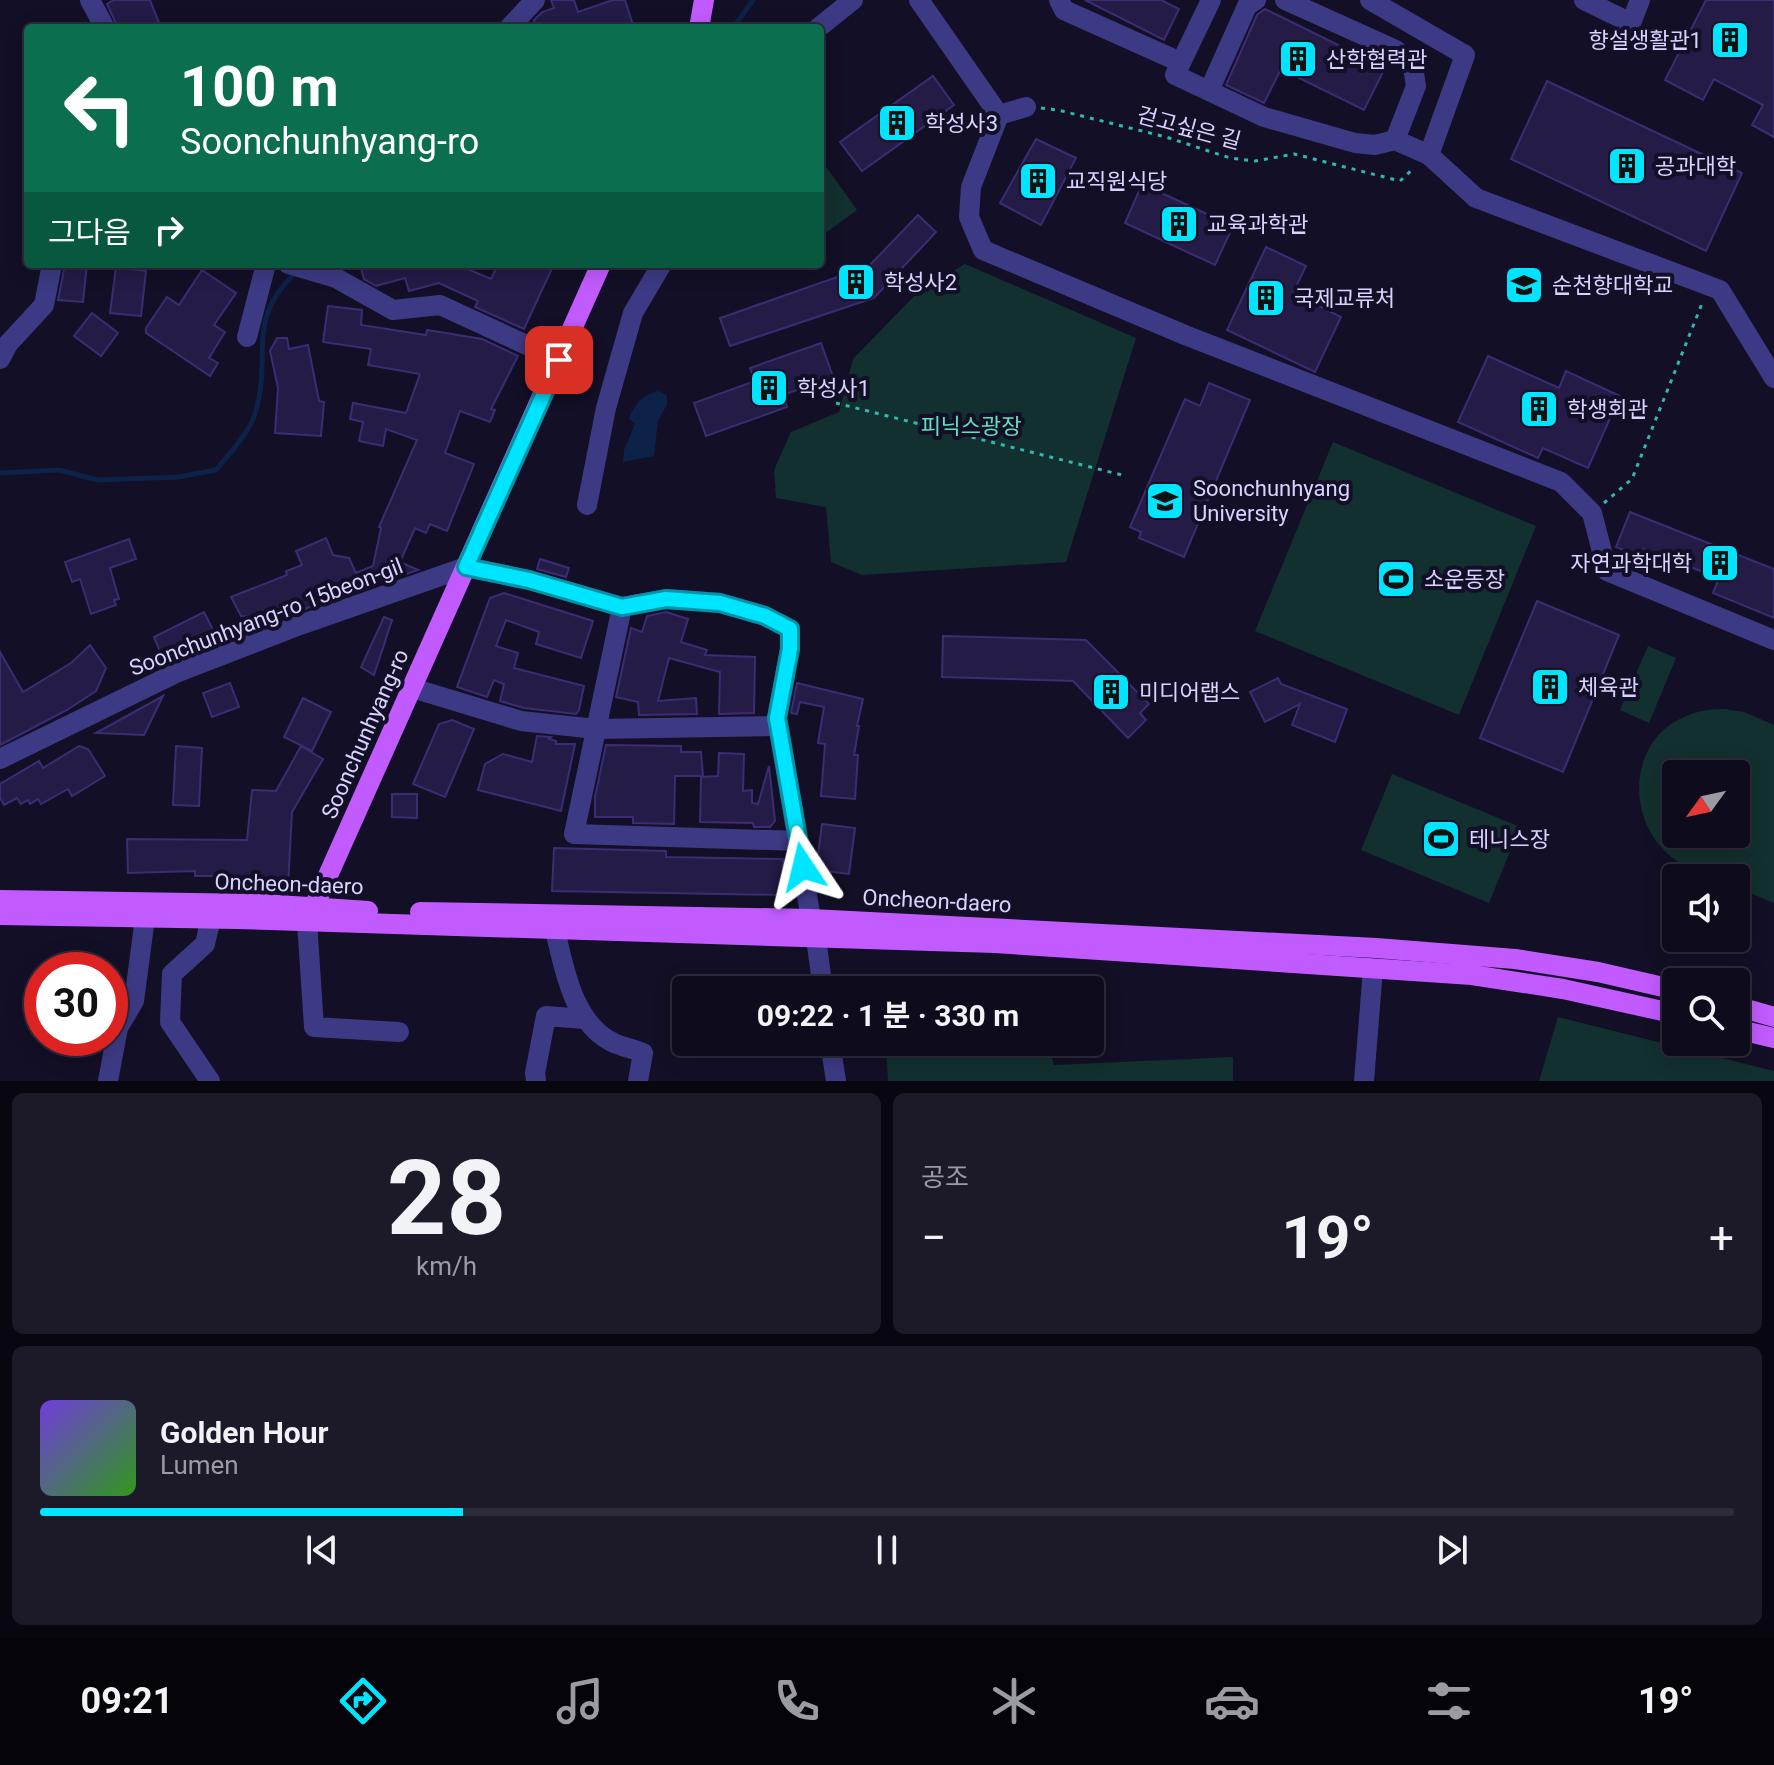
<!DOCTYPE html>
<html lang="ko">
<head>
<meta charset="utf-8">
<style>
	body { margin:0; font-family:Roboto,"Noto Sans KR",sans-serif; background:#1c1929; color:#f1f3f6; height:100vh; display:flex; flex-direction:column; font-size:30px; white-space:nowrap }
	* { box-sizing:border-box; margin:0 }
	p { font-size:26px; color:#9b9ba3 }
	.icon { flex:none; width:44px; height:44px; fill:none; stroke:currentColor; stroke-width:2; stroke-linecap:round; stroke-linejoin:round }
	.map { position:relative; height:1081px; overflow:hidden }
	.details { display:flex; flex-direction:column; gap:12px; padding:12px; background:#08060f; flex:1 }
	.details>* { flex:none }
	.guide { position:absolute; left:24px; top:24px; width:800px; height:244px; border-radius:8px; box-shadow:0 4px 20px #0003,0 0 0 2px #2e2b3b; background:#0b6e4f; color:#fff; overflow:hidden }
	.needle { width:52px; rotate:237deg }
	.controls { position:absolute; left:1662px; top:760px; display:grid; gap:16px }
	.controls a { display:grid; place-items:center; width:88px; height:88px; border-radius:8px; background:#0e0b1c; box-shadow:0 4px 20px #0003,0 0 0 2px #2e2b3b; font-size:40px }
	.speed { position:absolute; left:24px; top:952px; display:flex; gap:16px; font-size:40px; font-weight:700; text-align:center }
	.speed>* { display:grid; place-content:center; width:104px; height:104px; border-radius:50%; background:#0e0b1c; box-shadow:0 4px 20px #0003,0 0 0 2px #2e2b3b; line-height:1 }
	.speed .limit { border:12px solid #d22; background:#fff; color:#111 }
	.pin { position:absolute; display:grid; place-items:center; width:68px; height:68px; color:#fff; margin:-34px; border-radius:16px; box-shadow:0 4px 12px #0006 }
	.me { position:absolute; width:88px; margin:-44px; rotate:350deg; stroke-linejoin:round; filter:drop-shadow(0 0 6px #0008) }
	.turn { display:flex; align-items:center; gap:28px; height:168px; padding:0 24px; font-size:36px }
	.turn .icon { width:104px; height:104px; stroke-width:2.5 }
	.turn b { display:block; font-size:56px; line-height:68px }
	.then { display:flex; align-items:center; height:76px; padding:0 24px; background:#0003; gap:16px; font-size:30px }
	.big { font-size:60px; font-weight:700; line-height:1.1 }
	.details .card { flex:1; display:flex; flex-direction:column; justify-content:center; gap:12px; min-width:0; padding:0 28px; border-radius:12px; background:#1c1929 }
	.details .dial { align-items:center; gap:0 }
	.dial b { font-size:104px; line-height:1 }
	.song { display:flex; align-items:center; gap:24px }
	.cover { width:96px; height:96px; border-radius:12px; background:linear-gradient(135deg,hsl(260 70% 55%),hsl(110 70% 35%)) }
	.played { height:8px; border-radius:4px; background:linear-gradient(90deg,#00e5ff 25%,#2e2b3b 25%) }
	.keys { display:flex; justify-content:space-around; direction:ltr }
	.heat { display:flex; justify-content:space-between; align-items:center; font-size:44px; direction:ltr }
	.details .tiles { flex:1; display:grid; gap:12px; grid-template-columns:1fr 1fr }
	.card:last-child { grid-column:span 2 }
	.trip { position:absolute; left:672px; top:976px; width:432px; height:80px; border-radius:8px; background:#0e0b1c; box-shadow:0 4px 20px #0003,0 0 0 2px #2e2b3b; font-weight:700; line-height:80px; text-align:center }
	.tabs { display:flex; height:128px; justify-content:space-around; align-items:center; background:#06040b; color:#9b9ba3 }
	.tabs .icon { width:56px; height:56px }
	.tabs .on { color:#00e5ff }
	.tabs b { font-size:36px; color:#f1f3f6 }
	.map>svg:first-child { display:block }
</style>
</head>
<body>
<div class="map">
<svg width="1774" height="1081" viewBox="0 0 1774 1081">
	<rect width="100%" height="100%" fill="#130f26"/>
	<g fill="#12302f" fill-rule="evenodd">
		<path d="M 820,158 L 857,210 L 820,237 Z"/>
		<path d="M 965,264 L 1136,338 L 1066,562 L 862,575 L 831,562 L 826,507 L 776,498 L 774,470 L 791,432 L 839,412 L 853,359 L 918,292 Z"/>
		<path d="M 1333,442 L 1536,526 L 1459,715 L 1255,631 Z"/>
		<path d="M 1648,646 L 1676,658 L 1649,723 L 1620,710 Z"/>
		<path d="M 1724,709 L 1744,712 L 1774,725 L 1774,903 L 1736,887 L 1736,878 C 1613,878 1605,709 1724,709 ZM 1736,774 L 1736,834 L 1676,834 L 1676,774 Z"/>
		<path d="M 1392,774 L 1520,827 L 1489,903 L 1361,850 Z"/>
		<path d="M 882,978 L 1031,984 L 1032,990 L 883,990 Z"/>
		<path d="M 1558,1017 L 1774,1071 L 1774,1081 L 1539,1081 Z"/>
		<path d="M 886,1042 L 1047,1042 L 1054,1065 L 1233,1057 L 1233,1081 L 888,1081 Z"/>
	</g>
	<path fill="#0c2248" d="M 659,391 L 667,395 L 667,405 L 658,420 L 654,456 L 623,462 L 624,450 L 635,424 L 629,419 C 635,403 642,395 659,391 Z"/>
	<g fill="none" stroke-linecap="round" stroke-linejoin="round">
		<g stroke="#0c2248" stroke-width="5">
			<path d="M 733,28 L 753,0"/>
			<path d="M 0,473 L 59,470 L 98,480 L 178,477 L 216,470 C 231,451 252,431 257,407 C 271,353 246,320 295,273"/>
		</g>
	</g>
	<g fill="#241b47" stroke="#3b2d73" stroke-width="2">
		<path d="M 114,0 L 150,0 L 161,28 L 118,28 L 107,4 Z"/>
		<path d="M 551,0 L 574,0 L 578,12 L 613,0 L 625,0 L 634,28 L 537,28 L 534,20 L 542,12 L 554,8 Z"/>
		<path d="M 1085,0 L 1161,0 L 1179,9 L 1164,40 Z"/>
		<path d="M 1706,0 L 1774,0 L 1774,137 L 1752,125 L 1763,105 L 1714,79 L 1703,100 L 1665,80 Z"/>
		<path d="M 1265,9 L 1385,68 L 1364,110 L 1281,69 L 1264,103 L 1226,85 L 1257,15 Z"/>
		<path d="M 933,76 L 954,105 L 862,171 L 840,142 Z"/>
		<path d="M 1547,81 L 1742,173 L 1706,251 L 1511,159 Z"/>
		<path d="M 1036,139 L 1076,158 L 1041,225 L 1000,203 Z"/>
		<path d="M 1142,184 L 1233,226 L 1215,265 L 1125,223 Z"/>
		<path d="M 918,215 L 936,232 L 874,298 L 730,346 L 720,318 L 869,266 Z"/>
		<path d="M 1266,247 L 1306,266 L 1293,293 L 1341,317 L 1315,372 L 1227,330 Z"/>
		<path d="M 65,264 L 87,264 L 83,302 L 58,300 Z"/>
		<path d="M 374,264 L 456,264 L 491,279 L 498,264 L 554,264 L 524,329 L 475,307 L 478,301 L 439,283 L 409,291 L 405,278 L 376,286 L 364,279 L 361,268 Z"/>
		<path d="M 116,267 L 146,271 L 141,316 L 110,313 Z"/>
		<path d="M 202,270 L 236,293 L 214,325 L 225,332 L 209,358 L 218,363 L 210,376 L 146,333 L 146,328 L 167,297 L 179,305 Z"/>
		<path d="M 328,306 L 362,310 L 361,325 L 426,335 L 427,330 L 482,339 L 518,356 L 491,409 L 495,410 L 490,422 L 460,411 L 445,453 L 474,464 L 447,531 L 430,524 L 426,533 L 415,528 L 400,562 L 418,570 L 398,577 L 392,574 L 295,613 L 294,610 L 258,621 L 257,617 L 241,616 L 231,597 L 287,575 L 286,571 L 302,565 L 296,551 L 326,538 L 333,555 L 349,558 L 356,573 L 373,566 L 381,528 L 379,527 L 417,440 L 386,429 L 383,446 L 359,441 L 363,422 L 350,419 L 353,403 L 406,413 L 420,374 L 368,365 L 371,349 L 323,342 Z"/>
		<path d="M 92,313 L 118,333 L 101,356 L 74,336 Z"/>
		<path d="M 277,338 L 287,338 L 289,349 L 308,345 L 319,401 L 324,402 L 321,436 L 275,433 L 278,388 L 270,351 Z"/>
		<path d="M 821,343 L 833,377 L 783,395 L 787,407 L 706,436 L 694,403 L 755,381 L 750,368 Z"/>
		<path d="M 1488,356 L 1559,388 L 1566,371 L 1620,396 L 1588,468 L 1543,448 L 1538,458 L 1458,422 Z"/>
		<path d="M 1209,383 L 1250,400 L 1184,557 L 1139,538 L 1141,532 L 1130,527 L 1185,399 L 1200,406 Z"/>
		<path d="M 1630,512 L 1774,569 L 1774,618 L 1713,593 L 1719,578 L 1644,549 L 1641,557 L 1616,547 Z"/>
		<path d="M 129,539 L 136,559 L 110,568 L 119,599 L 114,600 L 116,605 L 91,614 L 80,579 L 72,582 L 65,562 Z"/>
		<path d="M 540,559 L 569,568 L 566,577 L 537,569 Z"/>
		<path d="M 504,593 L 593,621 L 581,658 L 536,644 L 539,632 L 506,620 L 496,646 L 518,653 L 514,668 L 584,686 L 579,710 L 576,714 L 524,708 L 500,701 L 504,684 L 494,680 L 487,697 L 457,687 L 490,598 Z"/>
		<path d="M 1537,601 L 1619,635 L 1563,772 L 1480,738 Z"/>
		<path d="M 204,612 L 213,630 L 221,627 L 227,638 L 165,664 L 154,637 Z"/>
		<path d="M 666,612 L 688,619 L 681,642 L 707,650 L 705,655 L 755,657 L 754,713 L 719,714 L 720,672 L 669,658 L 658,701 L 696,698 L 697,714 L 639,715 L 638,702 L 616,697 L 631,628 L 642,632 L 647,616 Z"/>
		<path d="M 384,617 L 392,620 L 374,675 L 361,667 Z"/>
		<path d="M 943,636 L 1086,640 L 1149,704 L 1140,713 L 1146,720 L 1128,738 L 1073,681 L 942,677 Z"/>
		<path d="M 90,645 L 106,668 L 96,691 L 67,710 L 0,745 L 0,652 L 23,692 L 71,663 Z"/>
		<path d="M 1278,678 L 1281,684 L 1347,709 L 1335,742 L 1292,725 L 1300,704 L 1265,722 L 1250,692 Z"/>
		<path d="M 230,683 L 239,707 L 212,717 L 203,693 Z"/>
		<path d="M 797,683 L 863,699 L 857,726 L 859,726 L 854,755 L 858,755 L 855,799 L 821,796 L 825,744 L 818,743 L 824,707 L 800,702 L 797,714 L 791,713 Z"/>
		<path d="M 163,696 L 144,735 L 96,733 Z"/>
		<path d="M 303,698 L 331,712 L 312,751 L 284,737 Z"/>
		<path d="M 452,720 L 474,729 L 445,797 L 413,784 L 439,724 Z"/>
		<path d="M 537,736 L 551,737 L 549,739 L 556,741 L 556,744 L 575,744 L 561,811 L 478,790 L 485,764 L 503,754 L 532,762 Z"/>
		<path d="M 606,745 L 681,746 L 681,752 L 701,752 L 703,776 L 675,776 L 674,824 L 633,823 L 633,817 L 595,817 L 595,797 Z"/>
		<path d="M 79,746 L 88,749 L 105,776 L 72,796 L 68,789 L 41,804 L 38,799 L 30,804 L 28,800 L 21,804 L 17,798 L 4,805 L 0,798 L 0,784 L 39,761 L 43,768 Z"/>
		<path d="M 176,746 L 202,748 L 199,806 L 173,805 Z"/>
		<path d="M 301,746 L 323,759 L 292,812 L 288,886 L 239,884 L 239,876 L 195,876 L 195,871 L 128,873 L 127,839 L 247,840 L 252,790 L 276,791 Z"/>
		<path d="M 719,753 L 744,754 L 743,791 L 752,790 L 752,803 L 758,804 L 769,766 L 775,821 L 770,827 L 754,827 L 753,823 L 700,822 L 701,777 L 718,776 Z"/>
		<path d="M 392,794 L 417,794 L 417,818 L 392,817 Z"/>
		<path d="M 822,824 L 855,828 L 849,874 L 816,870 Z"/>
		<path d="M 554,848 L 666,851 L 666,857 L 783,859 L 784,895 L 552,891 Z"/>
	</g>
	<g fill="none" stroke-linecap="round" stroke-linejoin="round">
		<g stroke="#2fb8b0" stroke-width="3" stroke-dasharray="4 6" stroke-linecap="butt">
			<path d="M 1041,108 L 1058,110 L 1166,137 L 1230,158 L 1255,161 L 1294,154 L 1400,181 L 1414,168"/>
			<path d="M 836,403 L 1122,475"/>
			<path d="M 1604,503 L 1632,479 L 1703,301"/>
		</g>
		<g stroke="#3d3a85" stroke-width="20">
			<path d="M 90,0 L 105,28"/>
			<path d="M 919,0 L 999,115"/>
			<path d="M 1059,0 L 1064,10 L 1180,62"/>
			<path d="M 1211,0 L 1175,75 L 1209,91 L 1247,6 L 1256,0"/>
			<path d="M 1285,0 L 1396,50 L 1413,67 L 1416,86 L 1395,140 L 1429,155"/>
			<path d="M 1370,0 L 1465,55 L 1429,155 L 1476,198 L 1720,290 L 1774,378"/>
			<path d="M 1584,0 L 1631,23 L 1640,0"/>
			<path d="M 509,28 L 535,0"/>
			<path d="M 818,28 L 853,0"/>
			<path d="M 1209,91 L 1264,117 L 1355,143 L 1375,145 L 1395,140"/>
			<path d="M 1026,107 L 999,115 L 971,187 L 969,217 L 983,250 L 1185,335 L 1561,482 L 1592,513 L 1607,571 L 1774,640"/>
			<path d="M 288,264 L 336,278 L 393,310 L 440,305 L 559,360"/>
			<path d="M 247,337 L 266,264"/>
			<path d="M 0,359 L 8,344 L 44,305 L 52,264"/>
			<path d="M 587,505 L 606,408 L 633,313 L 662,264"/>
			<path d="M 622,607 L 574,834 L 799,841"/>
			<path d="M 412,688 L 521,721 L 596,729 L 777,726"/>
			<path d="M 0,759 L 176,673 L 300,625 L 466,567 L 529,580 L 622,607 L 666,599 L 720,603 L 765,616 L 790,629 L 790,649 L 777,718 L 811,919"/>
			<path d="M 307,922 L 314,1027 L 399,1032"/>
			<path d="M 555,930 C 564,968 573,1024 614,1043 C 623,1047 634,1049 643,1053 L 638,1081"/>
			<path d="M 816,938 L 823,990"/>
			<path d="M 830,1042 L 836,1081"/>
			<path d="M 108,1081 L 118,1028 L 134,1001 L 145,918"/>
			<path d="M 210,1081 L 170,1022 L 172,974 L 205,944 L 211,918"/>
			<path d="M 536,1081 L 535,1073 L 546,1016 L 585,1019"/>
			<path d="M 1364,1081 L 1373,969"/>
		</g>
		<g stroke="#c25bff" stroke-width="20">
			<path d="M 699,28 L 704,0"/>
			<path d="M 0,900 L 263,904 L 368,911"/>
			<path d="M 420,912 L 811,919 L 1376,948 L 1515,959 L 1598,972 L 1676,990"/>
			<path d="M 0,915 L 237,919 L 995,943 L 1472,975 L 1563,989 L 1676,1014"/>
			<path d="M 309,918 L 601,264"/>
			<path d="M 1736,1006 L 1774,1017"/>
			<path d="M 1736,1029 L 1774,1038"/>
		</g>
	</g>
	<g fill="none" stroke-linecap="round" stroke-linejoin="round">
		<g stroke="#0095a6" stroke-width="20">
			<path id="route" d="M 559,360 L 466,567 L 529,580 L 622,607 L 666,599 L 720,603 L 765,616 L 790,629 L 790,649 L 777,718 L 803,867"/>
		</g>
		<use href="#route" stroke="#00e5ff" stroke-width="14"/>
	</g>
	<defs>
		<g id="building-square" transform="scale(2)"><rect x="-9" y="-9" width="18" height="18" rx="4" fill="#00e5ff" stroke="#130f26"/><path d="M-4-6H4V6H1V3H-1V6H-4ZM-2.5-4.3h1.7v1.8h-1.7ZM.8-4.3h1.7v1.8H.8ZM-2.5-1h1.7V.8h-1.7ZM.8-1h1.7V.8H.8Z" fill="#111"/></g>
		<g id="school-square" transform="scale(2)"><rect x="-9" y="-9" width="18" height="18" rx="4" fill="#00e5ff" stroke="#130f26"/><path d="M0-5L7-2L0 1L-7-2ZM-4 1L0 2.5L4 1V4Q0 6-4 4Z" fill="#111"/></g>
		<g id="university-square" transform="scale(2)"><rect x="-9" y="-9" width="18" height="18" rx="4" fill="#00e5ff" stroke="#130f26"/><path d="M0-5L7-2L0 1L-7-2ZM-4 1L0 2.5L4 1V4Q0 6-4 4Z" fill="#111"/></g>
		<g id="stadium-square" transform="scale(2)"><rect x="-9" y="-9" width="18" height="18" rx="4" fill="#00e5ff" stroke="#130f26"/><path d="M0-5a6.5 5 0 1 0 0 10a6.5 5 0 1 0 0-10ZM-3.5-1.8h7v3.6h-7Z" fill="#111"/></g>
	</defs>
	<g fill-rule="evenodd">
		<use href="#building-square" x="1730" y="40"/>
		<use href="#building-square" x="1298" y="59"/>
		<use href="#building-square" x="897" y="123"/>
		<use href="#building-square" x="1627" y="166"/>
		<use href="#building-square" x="1038" y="181"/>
		<use href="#building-square" x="1179" y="224"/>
		<use href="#building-square" x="856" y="282"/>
		<use href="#school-square" x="1524" y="285"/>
		<use href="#building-square" x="1266" y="298"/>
		<use href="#building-square" x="769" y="388"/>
		<use href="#building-square" x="1539" y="409"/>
		<use href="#university-square" x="1165" y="501"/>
		<use href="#building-square" x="1720" y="563"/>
		<use href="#stadium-square" x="1396" y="579"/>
		<use href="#building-square" x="1550" y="687"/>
		<use href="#building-square" x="1111" y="692"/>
		<use href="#stadium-square" x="1441" y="839"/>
	</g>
	<g text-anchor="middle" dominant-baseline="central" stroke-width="8" stroke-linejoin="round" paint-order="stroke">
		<g font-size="22" fill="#d9d4ff" stroke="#130f26" text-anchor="start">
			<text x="1702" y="40" text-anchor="end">향설생활관1</text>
			<text x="1326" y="59">산학협력관</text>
			<text x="925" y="123">학성사3</text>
			<text x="1655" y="166">공과대학</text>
			<text x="1066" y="181">교직원식당</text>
			<text x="1207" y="224">교육과학관</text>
			<text x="884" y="282">학성사2</text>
			<text x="1552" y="285">순천향대학교</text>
			<text x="1294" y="298">국제교류처</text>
			<text x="797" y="388">학성사1</text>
			<text x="1567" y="409">학생회관</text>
			<text x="1193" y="488">Soonchunhyang<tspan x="1193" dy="25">University</tspan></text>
			<text x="1692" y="563" text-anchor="end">자연과학대학</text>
			<text x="1424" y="579">소운동장</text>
			<text x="1578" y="687">체육관</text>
			<text x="1139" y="692">미디어랩스</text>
			<text x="1469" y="839">테니스장</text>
		</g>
		<g font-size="22" fill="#d9d4ff" stroke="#130f26">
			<text transform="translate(1189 128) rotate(15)">걷고싶은 길</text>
			<text transform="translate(266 617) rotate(-21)">Soonchunhyang-ro 15beon-gil</text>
			<text transform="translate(365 734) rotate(-66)">Soonchunhyang-ro</text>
			<text transform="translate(289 884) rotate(2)">Oncheon-daero</text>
			<text transform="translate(937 901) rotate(3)">Oncheon-daero</text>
		</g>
		<g font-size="22" fill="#5fe0c0" stroke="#130f26">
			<text x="971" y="426">피닉스광장</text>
		</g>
	</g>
</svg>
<div class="controls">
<a><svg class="needle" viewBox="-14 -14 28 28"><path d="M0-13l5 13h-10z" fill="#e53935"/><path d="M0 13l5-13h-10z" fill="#9b9ba3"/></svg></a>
<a><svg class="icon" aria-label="sound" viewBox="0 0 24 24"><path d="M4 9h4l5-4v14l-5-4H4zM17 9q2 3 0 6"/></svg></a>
<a><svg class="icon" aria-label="search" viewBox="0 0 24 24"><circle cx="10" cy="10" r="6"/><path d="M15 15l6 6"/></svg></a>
</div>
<div class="speed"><div class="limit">30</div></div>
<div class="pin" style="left:559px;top:360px;background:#d93025"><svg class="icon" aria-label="arrive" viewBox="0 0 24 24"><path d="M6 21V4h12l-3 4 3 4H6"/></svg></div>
<svg class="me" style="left:803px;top:867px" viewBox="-20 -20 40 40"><path d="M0-17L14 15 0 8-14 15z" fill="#00e5ff" stroke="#fff" stroke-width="4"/></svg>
<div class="trip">09:22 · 1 분 · 330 m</div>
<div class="guide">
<div class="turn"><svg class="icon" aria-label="left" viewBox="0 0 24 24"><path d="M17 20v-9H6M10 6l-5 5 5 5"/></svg><div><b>100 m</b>Soonchunhyang-ro</div></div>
<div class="then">그다음<svg class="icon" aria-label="right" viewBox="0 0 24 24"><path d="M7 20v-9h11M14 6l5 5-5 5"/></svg></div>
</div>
</div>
<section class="details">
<div class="tiles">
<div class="card dial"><b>28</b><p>km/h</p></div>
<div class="card"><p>공조</p>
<div class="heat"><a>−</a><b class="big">19°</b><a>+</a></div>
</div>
<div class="card">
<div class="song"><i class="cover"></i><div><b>Golden Hour</b><p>Lumen</p></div></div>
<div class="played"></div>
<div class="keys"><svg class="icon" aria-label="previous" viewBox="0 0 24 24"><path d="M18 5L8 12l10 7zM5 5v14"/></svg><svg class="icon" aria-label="pause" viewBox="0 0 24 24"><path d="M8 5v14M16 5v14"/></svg><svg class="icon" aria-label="next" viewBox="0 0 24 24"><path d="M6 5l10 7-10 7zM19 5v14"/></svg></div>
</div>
</div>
</section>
<nav class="tabs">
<b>09:21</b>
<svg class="icon on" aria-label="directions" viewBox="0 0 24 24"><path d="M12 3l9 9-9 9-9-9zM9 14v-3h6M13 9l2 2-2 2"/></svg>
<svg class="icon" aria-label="music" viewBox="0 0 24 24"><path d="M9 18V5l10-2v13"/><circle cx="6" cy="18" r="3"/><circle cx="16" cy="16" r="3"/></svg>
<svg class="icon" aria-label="phone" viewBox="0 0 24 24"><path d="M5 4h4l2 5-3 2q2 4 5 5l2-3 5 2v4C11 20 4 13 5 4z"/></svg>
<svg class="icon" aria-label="climate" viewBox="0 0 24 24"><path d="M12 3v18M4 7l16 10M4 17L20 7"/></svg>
<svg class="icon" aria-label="car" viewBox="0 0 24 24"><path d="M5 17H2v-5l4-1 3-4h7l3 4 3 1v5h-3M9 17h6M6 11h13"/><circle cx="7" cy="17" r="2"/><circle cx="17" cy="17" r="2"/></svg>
<svg class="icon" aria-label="filters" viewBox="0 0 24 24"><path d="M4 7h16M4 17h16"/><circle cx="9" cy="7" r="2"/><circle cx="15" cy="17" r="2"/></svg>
<b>19°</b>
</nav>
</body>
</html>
